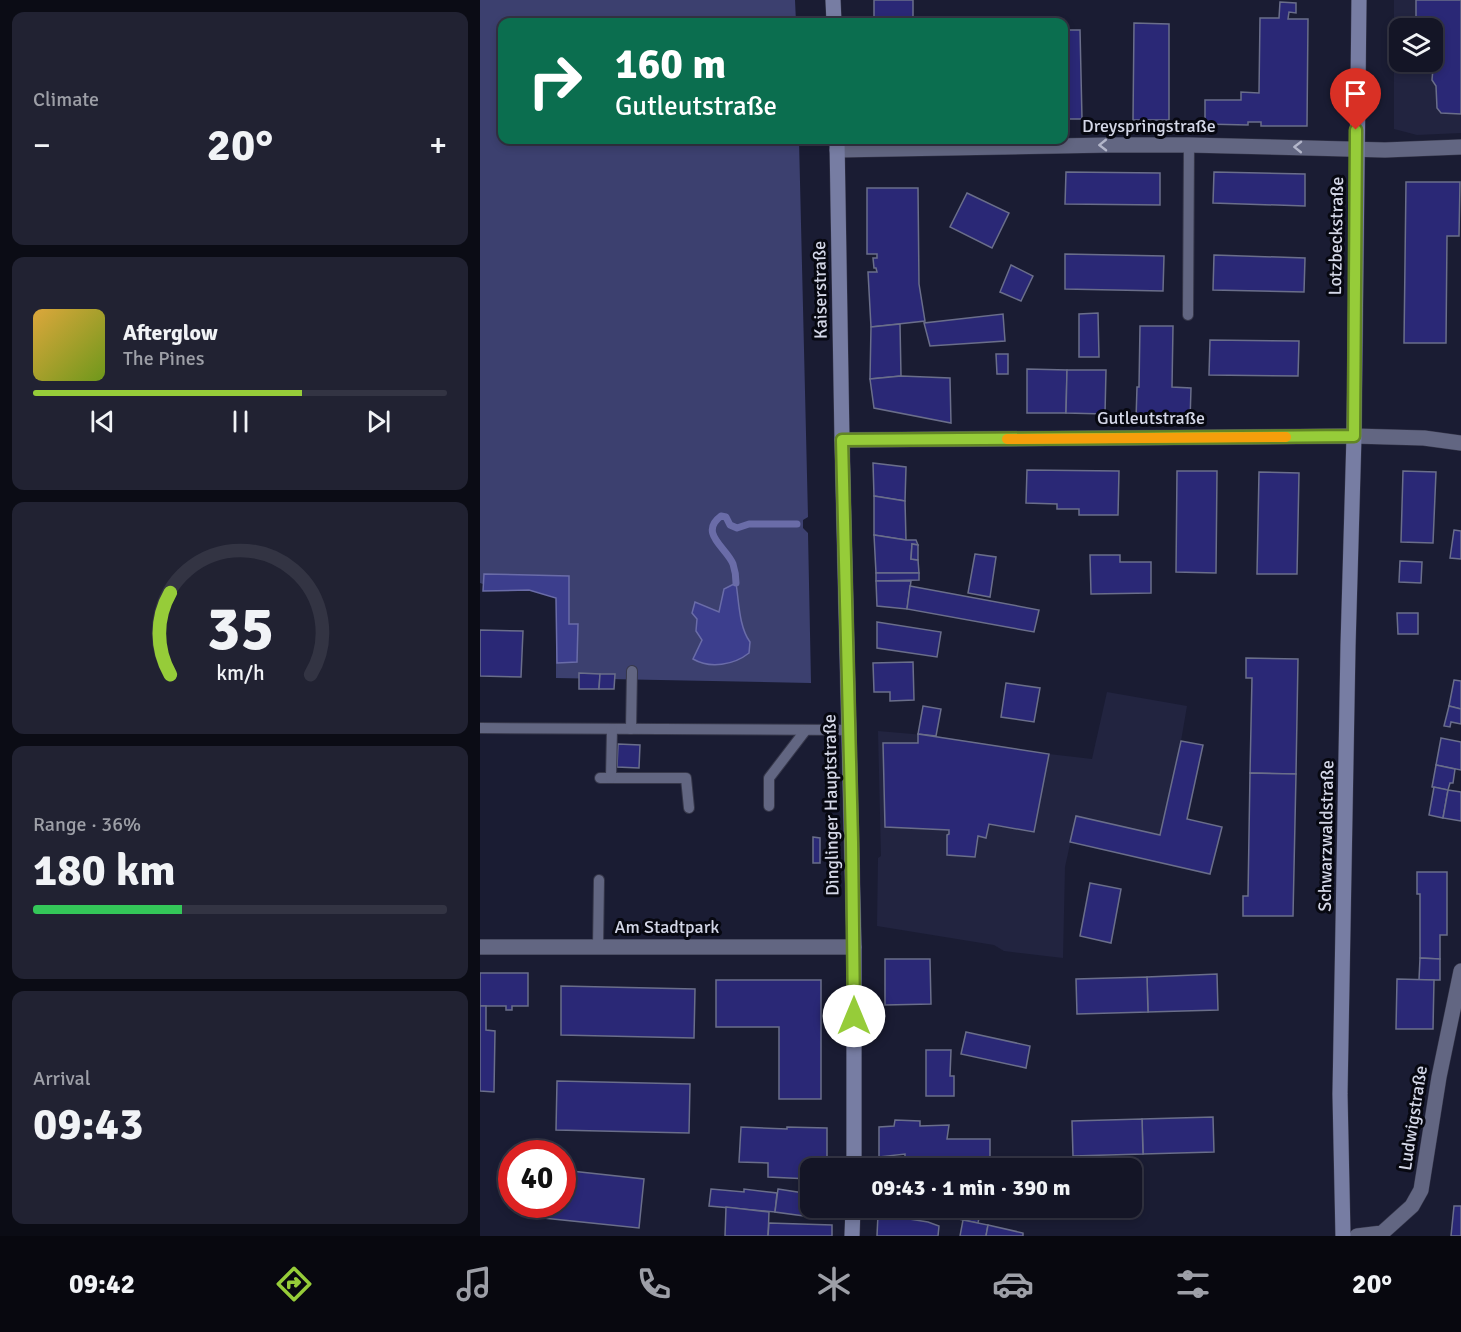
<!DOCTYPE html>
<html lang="en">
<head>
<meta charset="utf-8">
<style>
	body { margin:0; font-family:Signika,sans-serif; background:#212232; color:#f1f3f6; height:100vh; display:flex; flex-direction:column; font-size:22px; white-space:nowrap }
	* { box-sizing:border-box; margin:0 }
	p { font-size:20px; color:#9d9fa7 }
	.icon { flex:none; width:33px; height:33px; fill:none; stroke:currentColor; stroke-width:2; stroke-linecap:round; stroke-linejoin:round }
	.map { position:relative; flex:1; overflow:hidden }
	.details { display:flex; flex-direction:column; gap:12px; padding:12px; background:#0b0c15; width:480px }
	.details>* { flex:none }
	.top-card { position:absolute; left:18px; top:18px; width:570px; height:126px; border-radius:12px; box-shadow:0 3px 9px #0003,0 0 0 2px #333443; background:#0b6e4f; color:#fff; overflow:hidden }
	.controls { position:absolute; left:909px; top:18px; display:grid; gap:12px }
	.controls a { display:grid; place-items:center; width:54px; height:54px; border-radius:12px; background:#141526; box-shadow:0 3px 9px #0003,0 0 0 2px #333443; font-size:30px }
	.speed { position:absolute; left:18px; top:1140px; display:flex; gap:12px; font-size:30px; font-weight:700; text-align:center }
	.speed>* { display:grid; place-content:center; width:78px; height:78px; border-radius:50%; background:#141526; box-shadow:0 3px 9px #0003,0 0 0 2px #333443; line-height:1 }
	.speed .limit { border:9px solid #d22; background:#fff; color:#111 }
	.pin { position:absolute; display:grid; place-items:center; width:51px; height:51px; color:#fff; margin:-62px -26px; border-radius:50% 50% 50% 0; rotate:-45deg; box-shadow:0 0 6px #0007 }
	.pin .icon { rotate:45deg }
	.me { position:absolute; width:66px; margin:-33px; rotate:0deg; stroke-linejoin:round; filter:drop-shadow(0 0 4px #0008) }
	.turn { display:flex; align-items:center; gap:21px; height:126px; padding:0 18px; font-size:27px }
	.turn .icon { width:78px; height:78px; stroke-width:2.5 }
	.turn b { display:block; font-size:42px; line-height:51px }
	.big { font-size:45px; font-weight:700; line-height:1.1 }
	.details .tile { flex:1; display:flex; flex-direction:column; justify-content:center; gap:9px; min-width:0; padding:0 21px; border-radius:12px; background:#212232 }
	.details .dial { align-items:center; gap:0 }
	.dial svg { height:156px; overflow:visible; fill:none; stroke:#333443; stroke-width:7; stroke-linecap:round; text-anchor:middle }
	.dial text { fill:#f1f3f6; stroke:none }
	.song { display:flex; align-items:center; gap:18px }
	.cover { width:72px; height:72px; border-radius:9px; background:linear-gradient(135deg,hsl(40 70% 55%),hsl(80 70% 35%)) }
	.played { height:6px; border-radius:3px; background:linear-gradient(90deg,#96cc39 65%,#333443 65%) }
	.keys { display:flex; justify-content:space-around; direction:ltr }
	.heat { display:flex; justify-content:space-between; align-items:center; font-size:33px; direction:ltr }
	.charge { height:9px; border-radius:4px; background:linear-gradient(90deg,#34c759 36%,#333443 0) }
	.trip { position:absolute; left:320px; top:1158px; width:342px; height:60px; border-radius:12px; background:#141526; box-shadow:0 3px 9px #0003,0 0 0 2px #333443; font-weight:700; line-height:60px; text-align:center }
	.menu { display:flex; height:96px; justify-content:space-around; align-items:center; background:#08080f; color:#9d9fa7 }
	.menu .icon { width:42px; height:42px }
	.menu .current { color:#96cc39 }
	.menu b { font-size:27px; color:#f1f3f6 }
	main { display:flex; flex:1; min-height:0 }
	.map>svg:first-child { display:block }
</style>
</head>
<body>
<main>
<section class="details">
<div class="tile"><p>Climate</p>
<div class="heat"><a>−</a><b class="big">20°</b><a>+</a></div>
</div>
<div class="tile">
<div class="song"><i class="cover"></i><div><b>Afterglow</b><p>The Pines</p></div></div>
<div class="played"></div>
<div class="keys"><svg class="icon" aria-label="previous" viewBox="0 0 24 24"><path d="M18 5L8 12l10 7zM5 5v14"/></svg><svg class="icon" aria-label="pause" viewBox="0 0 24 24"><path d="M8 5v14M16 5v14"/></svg><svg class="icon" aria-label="next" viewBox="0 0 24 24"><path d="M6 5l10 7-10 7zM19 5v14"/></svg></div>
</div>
<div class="tile dial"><svg viewBox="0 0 100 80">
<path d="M14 69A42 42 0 1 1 86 69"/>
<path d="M14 69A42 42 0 0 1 14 27" stroke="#96cc39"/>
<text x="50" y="56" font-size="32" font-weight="700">35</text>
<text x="50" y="72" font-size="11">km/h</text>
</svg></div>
<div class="tile"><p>Range · 36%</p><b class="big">180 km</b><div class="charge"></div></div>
<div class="tile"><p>Arrival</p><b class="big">09:43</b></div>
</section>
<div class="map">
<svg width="981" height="1236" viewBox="0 0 981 1236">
	<rect width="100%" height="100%" fill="#1a1c33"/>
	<g fill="#222440" fill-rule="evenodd">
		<path d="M 914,0 L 981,0 L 981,133 L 937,135 L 914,129 ZM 920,28 L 952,28 L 952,62 L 920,62 Z"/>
		<path d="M 627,692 L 707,706 L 701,741 L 680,835 L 596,817 L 585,867 L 583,958 L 524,951 L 514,945 L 397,926 L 398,858 L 401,856 L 398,731 L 456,736 L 569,754 L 612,759 Z"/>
	</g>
	<path fill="#3c406f" d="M 0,0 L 315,0 L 316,22 L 22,22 L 22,140 L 319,140 L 328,517 L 323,520 L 323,528 L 328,533 L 331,683 L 76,678 L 76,598 L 49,590 L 3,591 L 3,584 L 0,583 Z"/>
	<g fill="#3c3e8d" stroke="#6a6ca8" stroke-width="1.5">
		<path d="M 4,574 L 89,576 L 89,624 L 98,624 L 97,662 L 77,663 L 76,598 L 49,590 L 3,591 Z"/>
		<path d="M 256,583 C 259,602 259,627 270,642 L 269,653 C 254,665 230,669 213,659 L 222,640 L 216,631 L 217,619 L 212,613 L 215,602 L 239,612 L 244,589 Z"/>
	</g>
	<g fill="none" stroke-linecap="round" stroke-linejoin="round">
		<path stroke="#6a6ca8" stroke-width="7" d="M 256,583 C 256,577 255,570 253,564 C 247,548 218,533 241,516 L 246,517 L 250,525 L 257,528 L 269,524 L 317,524"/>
	</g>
	<g fill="#2a2876" stroke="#6a6e8a" stroke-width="1.5">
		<path d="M 394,0 L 433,0 L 433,19 L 394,20 Z"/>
		<path d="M 936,0 L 981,0 L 981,114 L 961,113 L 957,108 L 956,86 L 952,80 L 953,68 L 935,68 L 935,62 L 952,62 L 952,28 L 936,28 Z"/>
		<path d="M 800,2 L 816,3 L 816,13 L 809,12 L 808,19 L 828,19 L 827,126 L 781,126 L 781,122 L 768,122 L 768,125 L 725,124 L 725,100 L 761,100 L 761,92 L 779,93 L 780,18 L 799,18 Z"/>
		<path d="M 433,19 L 433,22 L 394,22 L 394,20 Z"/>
		<path d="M 654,23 L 689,24 L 689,120 L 653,120 Z"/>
		<path d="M 584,30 L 600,30 L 602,119 L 584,119 Z"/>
		<path d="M 586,172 L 680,173 L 680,205 L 585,204 Z"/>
		<path d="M 734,172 L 825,174 L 825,206 L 733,203 Z"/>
		<path d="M 926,182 L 980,182 L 979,236 L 967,236 L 966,343 L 924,343 Z"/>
		<path d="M 387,188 L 438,188 L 439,284 L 445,321 L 391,327 L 388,272 L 397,272 L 396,268 L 394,268 L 393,258 L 397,258 L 397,254 L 387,254 Z"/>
		<path d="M 487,193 L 529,213 L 512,248 L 470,227 Z"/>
		<path d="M 585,254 L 684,256 L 683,291 L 585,289 Z"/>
		<path d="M 734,255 L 825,258 L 824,292 L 733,290 Z"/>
		<path d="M 531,265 L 553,276 L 541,301 L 520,292 Z"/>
		<path d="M 618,313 L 619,357 L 599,357 L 599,314 Z"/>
		<path d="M 523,314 L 525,341 L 450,346 L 444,323 Z"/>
		<path d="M 420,324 L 421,376 L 390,379 L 391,327 Z"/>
		<path d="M 660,326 L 693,326 L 692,387 L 711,388 L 710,421 L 656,420 L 657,387 L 659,387 Z"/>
		<path d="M 730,340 L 819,341 L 818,376 L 729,375 Z"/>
		<path d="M 516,354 L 528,354 L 528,374 L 517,374 Z"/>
		<path d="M 547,369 L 587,370 L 586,413 L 547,413 Z"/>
		<path d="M 587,370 L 626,370 L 625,414 L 586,413 Z"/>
		<path d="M 421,376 L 470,378 L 471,423 L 394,408 L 390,379 Z"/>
		<path d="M 393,463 L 426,467 L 425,501 L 394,496 Z"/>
		<path d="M 547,470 L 639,471 L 638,515 L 599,515 L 599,509 L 577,509 L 577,504 L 546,503 Z"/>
		<path d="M 697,471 L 737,471 L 736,573 L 696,572 Z"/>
		<path d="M 923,471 L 956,472 L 953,543 L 921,542 Z"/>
		<path d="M 779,472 L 819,473 L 817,574 L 777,574 Z"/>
		<path d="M 394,496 L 425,501 L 426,540 L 394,535 Z"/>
		<path d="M 974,530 L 981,531 L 981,559 L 970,558 Z"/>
		<path d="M 394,535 L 426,540 L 436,540 L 438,545 L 432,544 L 431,559 L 438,560 L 439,573 L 396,573 Z"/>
		<path d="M 432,544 L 438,545 L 438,560 L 431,559 Z"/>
		<path d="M 495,554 L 516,557 L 510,597 L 488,593 Z"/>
		<path d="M 610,555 L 640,555 L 640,562 L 671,562 L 671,593 L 611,594 Z"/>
		<path d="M 920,561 L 942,562 L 941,583 L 919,582 Z"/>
		<path d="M 396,573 L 439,573 L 439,580 L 396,581 Z"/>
		<path d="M 396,581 L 431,581 L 427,609 L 397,606 Z"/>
		<path d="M 430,586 L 559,610 L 554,632 L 427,609 Z"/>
		<path d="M 917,613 L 938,613 L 938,634 L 918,634 Z"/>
		<path d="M 397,622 L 461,632 L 457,657 L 397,648 Z"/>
		<path d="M 0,630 L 43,631 L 41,677 L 0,676 Z"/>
		<path d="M 766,658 L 818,659 L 816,774 L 770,773 L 772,678 L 766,678 Z"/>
		<path d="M 433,662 L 434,700 L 410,701 L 410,692 L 394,692 L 393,663 Z"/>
		<path d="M 99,673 L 120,674 L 119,689 L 99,689 Z"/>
		<path d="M 120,674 L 135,674 L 134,689 L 119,689 Z"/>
		<path d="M 974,680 L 981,681 L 981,709 L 969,706 Z"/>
		<path d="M 526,683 L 560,688 L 554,722 L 521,717 Z"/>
		<path d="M 443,706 L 461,709 L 456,736 L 438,734 Z"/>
		<path d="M 969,706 L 981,709 L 981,724 L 971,722 L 970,727 L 964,726 Z"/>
		<path d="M 438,734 L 569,754 L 554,832 L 509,824 L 506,838 L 498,836 L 495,857 L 467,855 L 467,835 L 469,834 L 469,830 L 405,827 L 403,743 L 438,743 Z"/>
		<path d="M 961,738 L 981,742 L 981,770 L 956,765 Z"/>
		<path d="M 701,741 L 723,745 L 707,819 L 742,827 L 730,874 L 590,842 L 596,816 L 680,835 Z"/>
		<path d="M 138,744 L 160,745 L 159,768 L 137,767 Z"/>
		<path d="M 956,765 L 975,769 L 973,783 L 970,783 L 968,790 L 952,787 Z"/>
		<path d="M 770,773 L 816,774 L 813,916 L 763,916 L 763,896 L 768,896 Z"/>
		<path d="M 954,787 L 968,790 L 963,818 L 949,815 Z"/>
		<path d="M 968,790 L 981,792 L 981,821 L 963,818 Z"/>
		<path d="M 333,837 L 340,838 L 340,863 L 333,863 Z"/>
		<path d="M 937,872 L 967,872 L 967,935 L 960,935 L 960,959 L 940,958 L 940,894 L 937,894 Z"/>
		<path d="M 610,883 L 641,889 L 631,943 L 600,936 Z"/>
		<path d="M 940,958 L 960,959 L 960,980 L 939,980 Z"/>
		<path d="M 405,959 L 450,959 L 451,1004 L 405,1005 Z"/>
		<path d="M 0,973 L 48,973 L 48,1006 L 32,1006 L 32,1010 L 26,1010 L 26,1006 L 0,1006 Z"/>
		<path d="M 737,974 L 738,1010 L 668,1012 L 667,977 Z"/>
		<path d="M 667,977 L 668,1012 L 597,1014 L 596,979 Z"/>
		<path d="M 917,979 L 954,980 L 953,1029 L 916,1029 Z"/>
		<path d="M 236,980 L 341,980 L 341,1099 L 299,1099 L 299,1027 L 236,1027 Z"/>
		<path d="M 81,986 L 215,989 L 214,1038 L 81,1035 Z"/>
		<path d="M 0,1006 L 6,1006 L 6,1030 L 15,1031 L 14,1092 L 0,1091 Z"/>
		<path d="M 486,1032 L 550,1046 L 546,1068 L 481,1054 Z"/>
		<path d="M 446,1050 L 471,1050 L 470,1076 L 474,1076 L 474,1096 L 446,1096 Z"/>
		<path d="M 77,1081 L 210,1084 L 209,1133 L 76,1130 Z"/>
		<path d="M 733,1117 L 734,1152 L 663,1154 L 662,1119 Z"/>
		<path d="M 662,1119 L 663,1154 L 593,1156 L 592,1121 Z"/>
		<path d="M 415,1120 L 440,1121 L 440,1126 L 469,1125 L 467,1139 L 510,1139 L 510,1164 L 501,1165 L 501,1168 L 450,1168 L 439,1167 L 440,1160 L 425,1160 L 425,1154 L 399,1157 L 399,1127 L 414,1126 Z"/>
		<path d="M 261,1127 L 307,1129 L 307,1127 L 347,1128 L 347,1168 L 330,1168 L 330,1179 L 288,1177 L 288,1163 L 259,1162 Z"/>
		<path d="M 399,1161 L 439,1167 L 439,1168 L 399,1168 Z"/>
		<path d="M 82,1170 L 164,1179 L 159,1228 L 54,1217 L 55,1204 L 82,1204 Z"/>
		<path d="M 231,1189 L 264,1192 L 264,1189 L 297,1193 L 295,1212 L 229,1206 Z"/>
		<path d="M 298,1189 L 330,1194 L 330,1208 L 348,1208 L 346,1219 L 295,1212 Z"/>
		<path d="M 974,1206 L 981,1206 L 981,1236 L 971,1236 Z"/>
		<path d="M 246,1207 L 289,1212 L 288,1236 L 245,1236 Z"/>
		<path d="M 480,1208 L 500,1213 L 498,1223 L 478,1219 Z"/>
		<path d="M 398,1214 L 448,1222 L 459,1226 L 458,1236 L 397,1236 Z"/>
		<path d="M 483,1220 L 508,1225 L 506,1236 L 480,1236 Z"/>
		<path d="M 289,1223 L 352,1225 L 352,1236 L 288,1236 Z"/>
		<path d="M 508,1225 L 543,1233 L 543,1236 L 506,1236 Z"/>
	</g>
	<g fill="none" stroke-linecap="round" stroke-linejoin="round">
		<g stroke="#37384b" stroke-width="12">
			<g id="lane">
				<path d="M 708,315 L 709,145"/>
				<path d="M 0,728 L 368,730"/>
				<path d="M 151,729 L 152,671"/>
				<path d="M 120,778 L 206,778 L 209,808"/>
				<path d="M 131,778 L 132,729"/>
				<path d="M 289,806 L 289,778 L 325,731"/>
				<path d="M 118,947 L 119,880"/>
			</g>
		</g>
		<g stroke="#37384b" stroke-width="16">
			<g id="street">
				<path d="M 357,150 L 630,145 L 709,145 L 905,150 L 981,147"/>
				<path d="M 362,440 L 874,436 L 944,438 L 981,443"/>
				<path d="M 0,947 L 374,947"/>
				<path d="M 877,1236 L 902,1233 L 932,1206 L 941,1190 L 959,1077 L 981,971"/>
			</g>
		</g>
		<g stroke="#37384b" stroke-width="16">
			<g id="secondary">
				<path d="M 353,0 L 354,22"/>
				<path d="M 357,140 L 362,440 L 374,947 L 374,1168"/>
				<path d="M 372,1236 L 373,1208"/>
				<path d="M 863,1236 L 860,1094 L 868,646 L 874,436 L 879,0"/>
			</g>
		</g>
		<use href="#lane" stroke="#626682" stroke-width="10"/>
		<use href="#street" stroke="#626682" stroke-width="15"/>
		<use href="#secondary" stroke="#777da3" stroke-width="15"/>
	</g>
	<defs><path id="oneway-chevron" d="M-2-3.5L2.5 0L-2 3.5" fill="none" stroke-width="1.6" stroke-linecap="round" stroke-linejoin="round" transform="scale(1.5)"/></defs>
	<g stroke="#b2b5c9">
		<use href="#oneway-chevron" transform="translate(623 145) rotate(179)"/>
		<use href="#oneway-chevron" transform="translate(818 147) rotate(-179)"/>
	</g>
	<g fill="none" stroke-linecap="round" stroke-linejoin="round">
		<g stroke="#628525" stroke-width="15">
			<path id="route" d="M 374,1016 L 372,842 L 362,440 L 874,436 L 876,130"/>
		</g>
		<use href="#route" stroke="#96cc39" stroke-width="10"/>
		<path stroke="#f59e0b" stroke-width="10" d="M 527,439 L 806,437"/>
	</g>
	<g text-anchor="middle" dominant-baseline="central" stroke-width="6" stroke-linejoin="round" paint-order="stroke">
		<g font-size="18" fill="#d4d7e7" stroke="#070811">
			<text x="669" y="126">Dreyspringstraße</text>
			<text transform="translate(856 236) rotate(-89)">Lotzbeckstraße</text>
			<text transform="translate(340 290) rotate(-91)">Kaiserstraße</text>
			<text x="671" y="418">Gutleutstraße</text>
			<text transform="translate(351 805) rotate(-91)">Dinglinger Hauptstraße</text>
			<text transform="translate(846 836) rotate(-89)">Schwarzwaldstraße</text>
			<text x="187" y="927">Am Stadtpark</text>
			<text transform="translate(933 1118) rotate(-81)">Ludwigstraße</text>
		</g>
	</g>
</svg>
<div class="controls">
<a><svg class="icon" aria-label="layers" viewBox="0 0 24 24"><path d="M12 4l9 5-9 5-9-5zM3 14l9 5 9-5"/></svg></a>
</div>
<div class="speed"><div class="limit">40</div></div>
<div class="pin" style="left:876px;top:130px;background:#d93025"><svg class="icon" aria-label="arrive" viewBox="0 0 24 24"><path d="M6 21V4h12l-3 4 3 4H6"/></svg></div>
<svg class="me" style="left:374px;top:1016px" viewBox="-20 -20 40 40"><circle r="19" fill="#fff"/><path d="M0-13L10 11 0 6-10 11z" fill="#96cc39"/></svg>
<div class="trip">09:43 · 1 min · 390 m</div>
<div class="top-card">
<div class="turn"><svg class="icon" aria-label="right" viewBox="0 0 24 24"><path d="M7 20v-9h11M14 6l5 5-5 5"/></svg><div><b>160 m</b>Gutleutstraße</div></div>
</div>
</div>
</main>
<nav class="menu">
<b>09:42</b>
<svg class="icon current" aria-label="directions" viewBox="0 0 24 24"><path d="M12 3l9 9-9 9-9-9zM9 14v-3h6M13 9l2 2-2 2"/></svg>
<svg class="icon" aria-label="music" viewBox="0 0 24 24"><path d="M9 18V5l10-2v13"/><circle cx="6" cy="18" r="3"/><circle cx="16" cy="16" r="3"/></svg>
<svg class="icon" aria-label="phone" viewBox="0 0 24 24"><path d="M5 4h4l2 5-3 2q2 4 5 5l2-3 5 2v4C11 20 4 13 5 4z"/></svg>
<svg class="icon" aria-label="climate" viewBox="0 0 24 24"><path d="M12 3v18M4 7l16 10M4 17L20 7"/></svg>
<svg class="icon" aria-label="car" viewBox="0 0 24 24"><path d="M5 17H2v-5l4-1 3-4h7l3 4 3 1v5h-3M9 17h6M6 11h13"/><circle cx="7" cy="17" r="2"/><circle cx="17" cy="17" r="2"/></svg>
<svg class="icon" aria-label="filters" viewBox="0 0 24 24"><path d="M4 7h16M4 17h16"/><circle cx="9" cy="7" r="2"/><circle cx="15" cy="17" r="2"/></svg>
<b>20°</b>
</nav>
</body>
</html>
